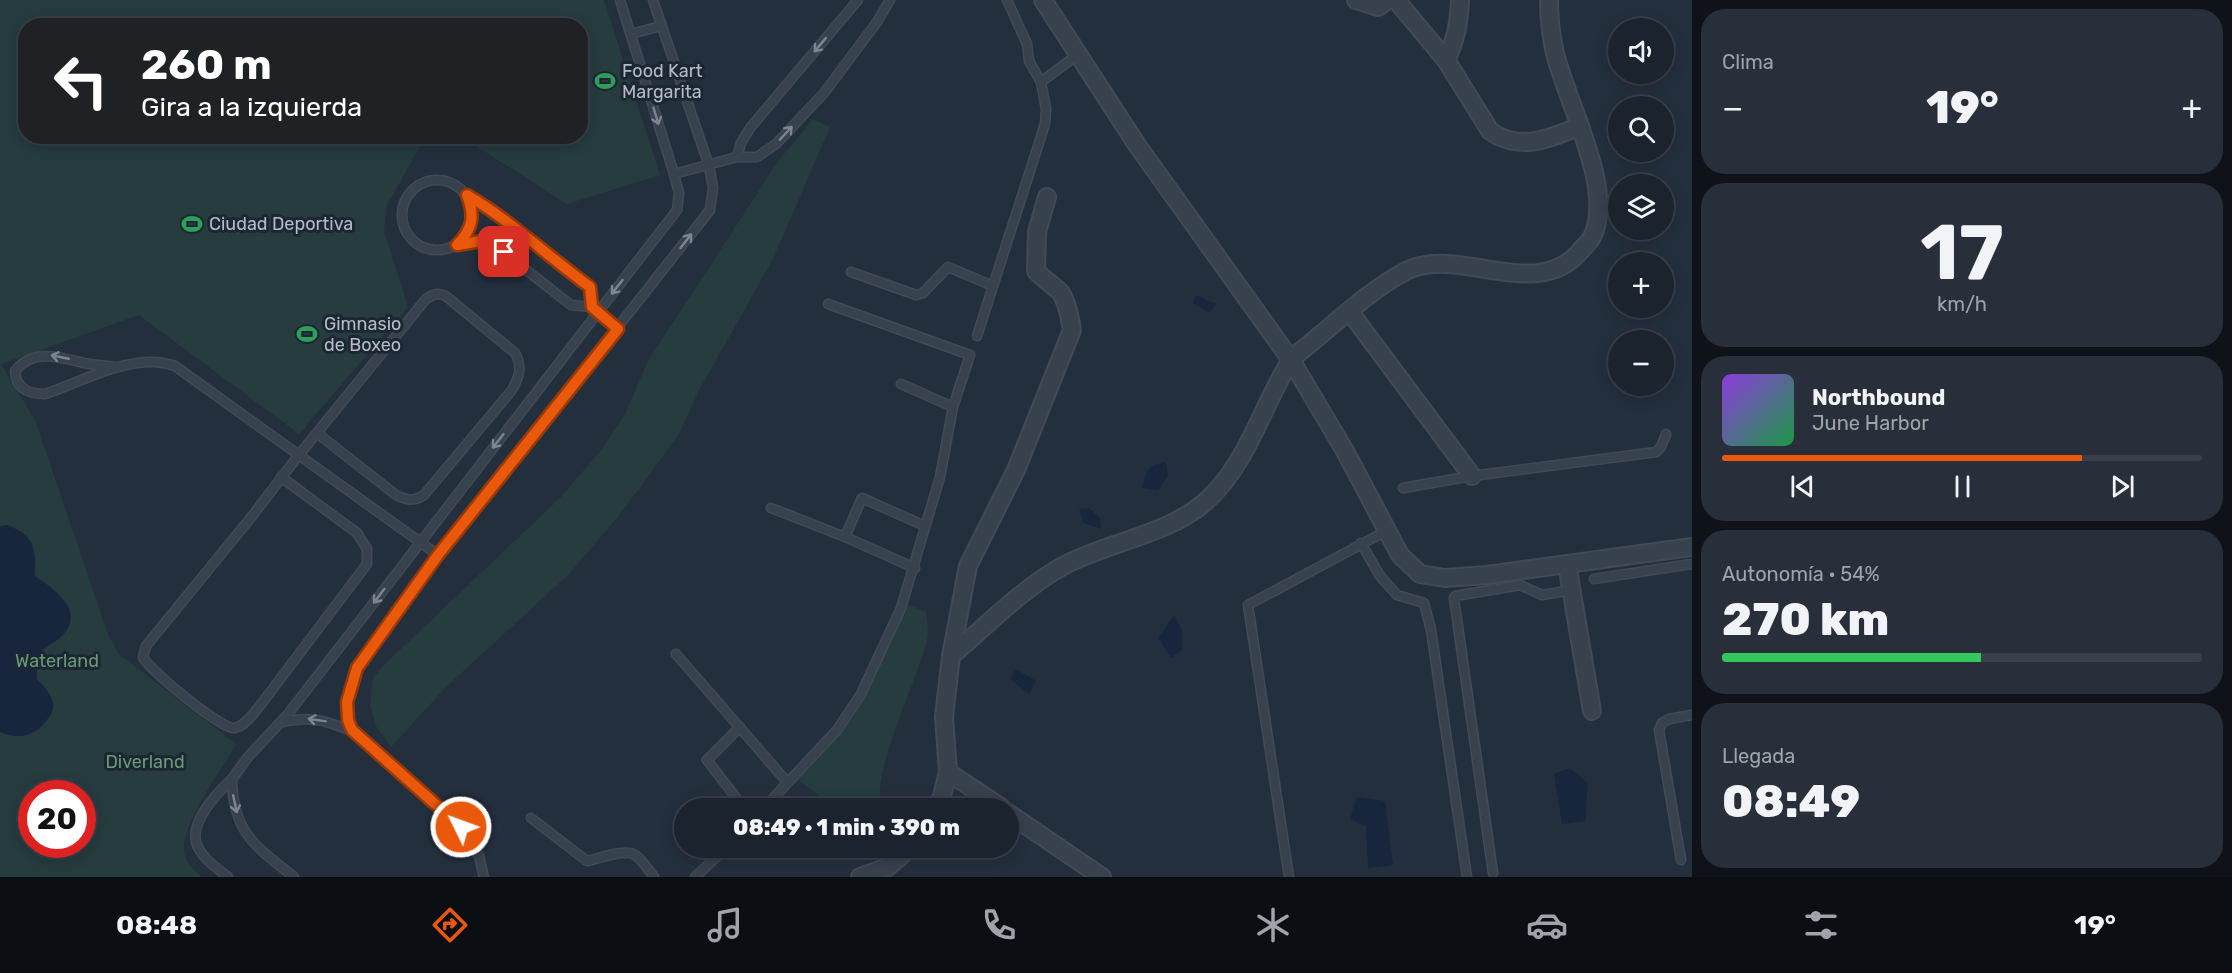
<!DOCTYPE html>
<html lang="es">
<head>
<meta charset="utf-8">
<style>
	body { margin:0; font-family:Rubik,sans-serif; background:#282f3a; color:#f1f3f6; height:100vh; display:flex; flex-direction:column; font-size:22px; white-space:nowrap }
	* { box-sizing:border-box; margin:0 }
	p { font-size:20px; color:#a0a4aa }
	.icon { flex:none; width:33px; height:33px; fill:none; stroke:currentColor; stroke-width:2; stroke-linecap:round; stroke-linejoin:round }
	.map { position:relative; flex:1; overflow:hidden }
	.side { display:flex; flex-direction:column; gap:9px; padding:9px; background:#0f1319; width:540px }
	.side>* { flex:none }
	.top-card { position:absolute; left:18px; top:18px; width:570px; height:126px; border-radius:24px; box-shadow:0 3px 15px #0003,0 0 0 2px #39404a; background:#202124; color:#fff; overflow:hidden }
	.tools { position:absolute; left:1608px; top:18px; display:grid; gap:12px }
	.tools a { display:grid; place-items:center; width:66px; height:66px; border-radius:50%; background:#1b232e; box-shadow:0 3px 15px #0003,0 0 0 2px #39404a; font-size:30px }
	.speed { position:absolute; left:18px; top:780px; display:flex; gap:12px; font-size:30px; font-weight:700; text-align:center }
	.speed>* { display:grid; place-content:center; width:78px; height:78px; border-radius:50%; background:#1b232e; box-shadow:0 3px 15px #0003,0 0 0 2px #39404a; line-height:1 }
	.speed .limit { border:9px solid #d22; background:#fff; color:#111 }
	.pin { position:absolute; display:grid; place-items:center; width:51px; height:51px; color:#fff; margin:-26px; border-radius:12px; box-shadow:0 3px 9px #0006 }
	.me { position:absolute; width:66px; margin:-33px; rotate:312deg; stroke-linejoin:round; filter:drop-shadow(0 0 4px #0008) }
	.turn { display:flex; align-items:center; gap:21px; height:126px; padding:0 24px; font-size:27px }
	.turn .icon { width:78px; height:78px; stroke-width:2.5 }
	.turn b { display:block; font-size:42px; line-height:51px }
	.big { font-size:45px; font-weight:800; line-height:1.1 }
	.side .widget { flex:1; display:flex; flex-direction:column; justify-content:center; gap:9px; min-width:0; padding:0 21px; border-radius:24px; background:#282f3a }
	.side .dial { align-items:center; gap:0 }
	.dial b { font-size:78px; line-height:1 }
	.song { display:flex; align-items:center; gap:18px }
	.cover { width:72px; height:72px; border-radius:9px; background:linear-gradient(135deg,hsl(270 70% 55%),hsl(140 70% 35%)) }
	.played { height:6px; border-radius:3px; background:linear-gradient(90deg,#ea580c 75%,#39404a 75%) }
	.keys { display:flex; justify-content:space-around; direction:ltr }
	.heat { display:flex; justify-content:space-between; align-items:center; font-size:33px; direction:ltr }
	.charge { height:9px; border-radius:4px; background:linear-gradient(90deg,#34c759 54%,#39404a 0) }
	.trip { position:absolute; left:674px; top:798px; width:345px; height:60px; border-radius:30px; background:#1b232e; box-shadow:0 3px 15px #0003,0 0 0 2px #39404a; font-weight:800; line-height:60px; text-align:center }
	.tab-bar { display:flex; height:96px; justify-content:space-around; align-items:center; background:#0b0e12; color:#a0a4aa }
	.tab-bar .icon { width:42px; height:42px }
	.tab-bar .selected { color:#ea580c }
	.tab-bar b { font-size:27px; color:#f1f3f6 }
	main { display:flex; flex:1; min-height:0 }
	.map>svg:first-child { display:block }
</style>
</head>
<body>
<main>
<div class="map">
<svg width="1692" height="877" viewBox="0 0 1692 877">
	<rect width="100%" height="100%" fill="#242f3e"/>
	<g fill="#263c3f" fill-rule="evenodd">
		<path d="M 0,0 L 604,0 L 660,175 L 567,204 L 462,137 L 580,136 L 580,26 L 26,26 L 26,136 L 425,137 L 386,207 L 384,231 L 408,307 L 299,434 L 139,315 L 1,364 L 35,420 L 109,637 L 119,654 L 236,744 C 222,769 182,823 184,850 C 185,862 193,869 202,877 L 0,877 ZM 32,794 L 82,794 L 82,844 L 32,844 Z"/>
		<path d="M 813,119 L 830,127 L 773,259 L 698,392 L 680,432 L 639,489 L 616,519 L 569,574 L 446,687 L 391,747 L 376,726 L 370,706 L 373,678 L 386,663 L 560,498 L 602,449 L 626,412 L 648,361 L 779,160 Z"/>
		<path d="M 904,603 L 926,612 C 927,621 929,631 927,640 C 920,675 866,783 883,808 L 834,808 L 794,776 L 842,718 L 868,676 Z"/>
	</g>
	<g fill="#17263c">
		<path d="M 1196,295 L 1216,304 L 1209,313 L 1193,303 Z"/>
		<path d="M 1166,462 L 1168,476 L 1158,490 L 1142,488 C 1147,470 1147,465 1166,462 Z"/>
		<path d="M 1089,508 L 1100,518 L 1101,529 L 1084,523 L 1079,509 Z"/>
		<path d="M 7,525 C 35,535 36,549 35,576 C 53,588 85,610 64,634 C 58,641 47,645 42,652 C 36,659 37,671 37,679 C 43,685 51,694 53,703 C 54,708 52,713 49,717 C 38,735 20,741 0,732 L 0,526 Z"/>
		<path d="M 1174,615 L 1182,630 L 1182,650 L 1171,658 L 1158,638 Z"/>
		<path d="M 1016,669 L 1036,681 L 1029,694 L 1010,679 Z"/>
		<path d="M 1570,768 L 1588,783 L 1585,821 L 1562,824 L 1554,774 Z"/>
		<path d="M 1357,797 L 1385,801 L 1393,865 L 1368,868 L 1366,826 L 1350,819 Z"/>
	</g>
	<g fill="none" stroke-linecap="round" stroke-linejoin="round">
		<g stroke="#414a57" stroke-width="11">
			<g id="lane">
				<path d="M 631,34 L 661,26"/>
				<path d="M 1041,82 L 1077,55"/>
				<path d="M 737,157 L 741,143 L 750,128 L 858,0"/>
				<path d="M 674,174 L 737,157 L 757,157 L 776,144 L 824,93 L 877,22 L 890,0"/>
				<circle cx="437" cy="215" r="35"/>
				<path d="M 467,195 C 511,221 549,257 590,287 L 592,307"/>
				<path d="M 457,245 L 488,240 L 571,305 L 592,307 L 618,329"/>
				<path d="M 851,272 L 916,295 L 923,293 L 948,267 L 993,286"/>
				<path d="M 977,336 L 1045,124 L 1046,109 L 1041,82 L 1029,61 L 1027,44 L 1007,0"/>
				<path d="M 117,367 C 108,366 99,365 89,364 C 64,359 34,346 15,371 C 16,389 29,394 45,394 C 84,381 135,351 175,366 L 438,555"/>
				<path d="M 901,384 L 953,407"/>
				<path d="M 281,477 L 357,533 L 367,549 L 367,564 L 259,707 C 253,714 244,727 234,728 C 222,730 148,669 143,657 L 146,646 L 253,515 L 298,456 L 426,299 C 433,294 439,292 447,297 L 515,353 C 523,368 519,377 512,390 L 424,495 C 414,502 406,500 396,495 L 317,433"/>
				<path d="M 1403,488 L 1472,476 L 1656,452 L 1661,447 L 1666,434"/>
				<path d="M 771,508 L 845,537 L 915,568"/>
				<path d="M 845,537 L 862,498 L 925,526"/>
				<path d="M 1361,543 L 1380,576 L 1397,595 L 1424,603 L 1431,630 L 1467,877"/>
				<path d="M 1594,579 L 1692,564"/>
				<path d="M 676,654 L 787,782"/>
				<path d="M 282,722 C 312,716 324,720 352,731 L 461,827 L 479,856 L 484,877"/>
				<path d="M 740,727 L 707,760 L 744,808"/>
				<path d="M 352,731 L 348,720 L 347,702 L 357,668 L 438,555 L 710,210 L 713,188 L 709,166 L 653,0"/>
				<path d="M 764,808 L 837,730 L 861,694 L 901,608 L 940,477 L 953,407 L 970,355 L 828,304"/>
				<path d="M 531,818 L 587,861 C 598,859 626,848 635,855 C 642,860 649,870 654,877"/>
				<path d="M 1681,860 L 1659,730 L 1662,723 L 1669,719 L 1692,715"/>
				<path d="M 1493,873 L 1454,598 L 1455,596 L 1520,585 L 1542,595 L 1572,590"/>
				<path d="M 228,877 C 217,868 200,857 196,842 C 191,820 218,792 232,779"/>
				<path d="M 294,877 C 255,846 233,833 232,779 L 248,757 L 288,714 L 677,210 L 679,193 L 674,174 L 620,0"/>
				<path d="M 695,877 L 726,848"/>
				<path d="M 1289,877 L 1248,605 L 1386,531"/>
			</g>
		</g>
		<g stroke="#414a57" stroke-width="20">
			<g id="street">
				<path d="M 1043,0 L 1137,145 L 1291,360 L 1345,451 L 1400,555 L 1420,574 L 1445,578 L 1487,575 L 1692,547"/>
				<path d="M 1356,0 L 1378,7 L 1387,0"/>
				<path d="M 1396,0 L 1446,60 L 1490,131 C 1519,152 1550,139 1580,126"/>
				<path d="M 1446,60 C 1456,40 1459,23 1460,0"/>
				<path d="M 1350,312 L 1472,476"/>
				<path d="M 1567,564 L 1592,711"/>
				<path d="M 951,656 C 986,626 1023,588 1063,566 C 1107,542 1165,536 1204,503 C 1246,467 1261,409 1289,363 C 1294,355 1305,348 1312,342 C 1342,317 1372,289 1406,271 C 1458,244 1538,305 1582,249 C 1585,246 1590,241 1592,237 C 1616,190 1566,101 1555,53 C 1551,36 1549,17 1549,0"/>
				<path d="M 948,772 L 1002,808"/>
				<path d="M 939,808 L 948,772 L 944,717 L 951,656 L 968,566 L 1016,470 L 1072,330 C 1070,319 1068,304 1061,293 C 1058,289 1042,278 1036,271 L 1037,232 L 1047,197"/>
				<path d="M 1008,813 L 1102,877"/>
				<path d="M 860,877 L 888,867 L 910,848"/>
			</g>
		</g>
		<use href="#lane" stroke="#38414e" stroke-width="8"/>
		<use href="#street" stroke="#38414e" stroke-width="16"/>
	</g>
	<defs><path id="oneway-shaft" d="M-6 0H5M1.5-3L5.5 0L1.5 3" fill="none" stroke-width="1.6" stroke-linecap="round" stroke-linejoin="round" transform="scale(1.5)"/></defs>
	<g stroke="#7c8592">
		<use href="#oneway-shaft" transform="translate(820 45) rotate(130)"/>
		<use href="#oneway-shaft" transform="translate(656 116) rotate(73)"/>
		<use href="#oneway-shaft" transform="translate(786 133) rotate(-47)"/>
		<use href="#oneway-shaft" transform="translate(686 241) rotate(-52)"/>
		<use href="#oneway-shaft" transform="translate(617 287) rotate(128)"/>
		<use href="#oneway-shaft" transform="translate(60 357) rotate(-169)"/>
		<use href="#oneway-shaft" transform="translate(498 441) rotate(128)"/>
		<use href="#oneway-shaft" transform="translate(379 596) rotate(127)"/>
		<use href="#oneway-shaft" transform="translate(317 720) rotate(-171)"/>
		<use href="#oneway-shaft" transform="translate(235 804) rotate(78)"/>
	</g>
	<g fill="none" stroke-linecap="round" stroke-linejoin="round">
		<g stroke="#983908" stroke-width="15">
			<path id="route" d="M 461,827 L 352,730 L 348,720 L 347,702 L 357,668 L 438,555 L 618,329 L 592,307 L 590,287 C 549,257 511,221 467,195 C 475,216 473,229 457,245 L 488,240 L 504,252"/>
		</g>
		<use href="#route" stroke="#ea580c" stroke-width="10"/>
	</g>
	<defs>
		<g id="stadium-bare" transform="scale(1.62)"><path d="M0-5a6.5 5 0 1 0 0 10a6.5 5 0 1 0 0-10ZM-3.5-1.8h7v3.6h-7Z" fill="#2e9e5b" stroke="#1d2633" stroke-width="2.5" paint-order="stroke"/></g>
	</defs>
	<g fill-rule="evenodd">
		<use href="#stadium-bare" x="605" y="81"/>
		<use href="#stadium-bare" x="192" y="224"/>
		<use href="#stadium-bare" x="307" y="334"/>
	</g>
	<g text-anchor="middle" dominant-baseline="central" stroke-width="6" stroke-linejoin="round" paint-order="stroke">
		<g font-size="18" fill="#b4bcc9" stroke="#1d2633" text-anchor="start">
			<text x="622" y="71">Food Kart<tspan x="622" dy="21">Margarita</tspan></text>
			<text x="209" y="224">Ciudad Deportiva</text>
			<text x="324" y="324">Gimnasio<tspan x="324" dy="21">de Boxeo</tspan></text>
		</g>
		<g font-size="18" fill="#6b9a76" stroke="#1d2633">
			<text x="57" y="661">Waterland</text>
			<text x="145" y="762">Diverland</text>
		</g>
	</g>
</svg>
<div class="tools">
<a><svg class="icon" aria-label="sound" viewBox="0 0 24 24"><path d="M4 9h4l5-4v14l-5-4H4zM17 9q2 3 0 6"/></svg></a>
<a><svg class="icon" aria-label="search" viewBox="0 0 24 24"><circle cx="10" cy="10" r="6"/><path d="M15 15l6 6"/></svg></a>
<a><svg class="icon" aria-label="layers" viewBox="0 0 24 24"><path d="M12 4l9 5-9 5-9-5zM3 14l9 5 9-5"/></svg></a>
<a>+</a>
<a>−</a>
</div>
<div class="speed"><div class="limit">20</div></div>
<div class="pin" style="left:504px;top:252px;background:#d93025"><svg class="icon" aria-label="arrive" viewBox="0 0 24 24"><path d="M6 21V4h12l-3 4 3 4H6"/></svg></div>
<svg class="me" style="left:461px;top:827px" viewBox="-20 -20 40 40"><circle r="17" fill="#ea580c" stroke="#fff" stroke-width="3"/><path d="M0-11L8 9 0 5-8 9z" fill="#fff"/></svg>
<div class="trip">08:49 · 1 min · 390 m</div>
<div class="top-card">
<div class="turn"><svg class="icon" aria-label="left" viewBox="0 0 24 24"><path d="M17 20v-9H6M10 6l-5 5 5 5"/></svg><div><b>260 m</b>Gira a la izquierda</div></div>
</div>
</div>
<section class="side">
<div class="widget"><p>Clima</p>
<div class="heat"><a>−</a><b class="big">19°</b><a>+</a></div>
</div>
<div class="widget dial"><b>17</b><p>km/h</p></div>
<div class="widget">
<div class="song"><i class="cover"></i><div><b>Northbound</b><p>June Harbor</p></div></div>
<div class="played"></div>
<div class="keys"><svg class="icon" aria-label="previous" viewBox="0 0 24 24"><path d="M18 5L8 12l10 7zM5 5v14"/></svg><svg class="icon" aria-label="pause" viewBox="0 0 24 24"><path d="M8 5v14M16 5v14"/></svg><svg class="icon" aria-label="next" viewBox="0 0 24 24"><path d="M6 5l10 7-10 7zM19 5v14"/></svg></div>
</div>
<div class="widget"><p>Autonomía · 54%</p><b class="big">270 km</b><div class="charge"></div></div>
<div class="widget"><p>Llegada</p><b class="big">08:49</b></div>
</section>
</main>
<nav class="tab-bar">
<b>08:48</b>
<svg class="icon selected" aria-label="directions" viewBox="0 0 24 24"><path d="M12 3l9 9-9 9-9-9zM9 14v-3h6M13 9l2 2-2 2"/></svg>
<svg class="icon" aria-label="music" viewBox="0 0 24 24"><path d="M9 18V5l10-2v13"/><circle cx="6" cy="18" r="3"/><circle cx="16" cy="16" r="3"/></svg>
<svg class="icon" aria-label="phone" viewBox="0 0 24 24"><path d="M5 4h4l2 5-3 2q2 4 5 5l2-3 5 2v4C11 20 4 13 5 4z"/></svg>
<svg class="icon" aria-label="climate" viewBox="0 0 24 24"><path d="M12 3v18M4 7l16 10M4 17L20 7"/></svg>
<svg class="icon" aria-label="car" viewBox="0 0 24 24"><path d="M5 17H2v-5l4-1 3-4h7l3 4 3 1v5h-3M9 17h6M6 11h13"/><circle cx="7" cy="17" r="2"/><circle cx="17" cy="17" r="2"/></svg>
<svg class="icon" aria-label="filters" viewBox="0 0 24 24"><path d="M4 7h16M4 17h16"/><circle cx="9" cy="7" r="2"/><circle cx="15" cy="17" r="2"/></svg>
<b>19°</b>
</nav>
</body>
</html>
